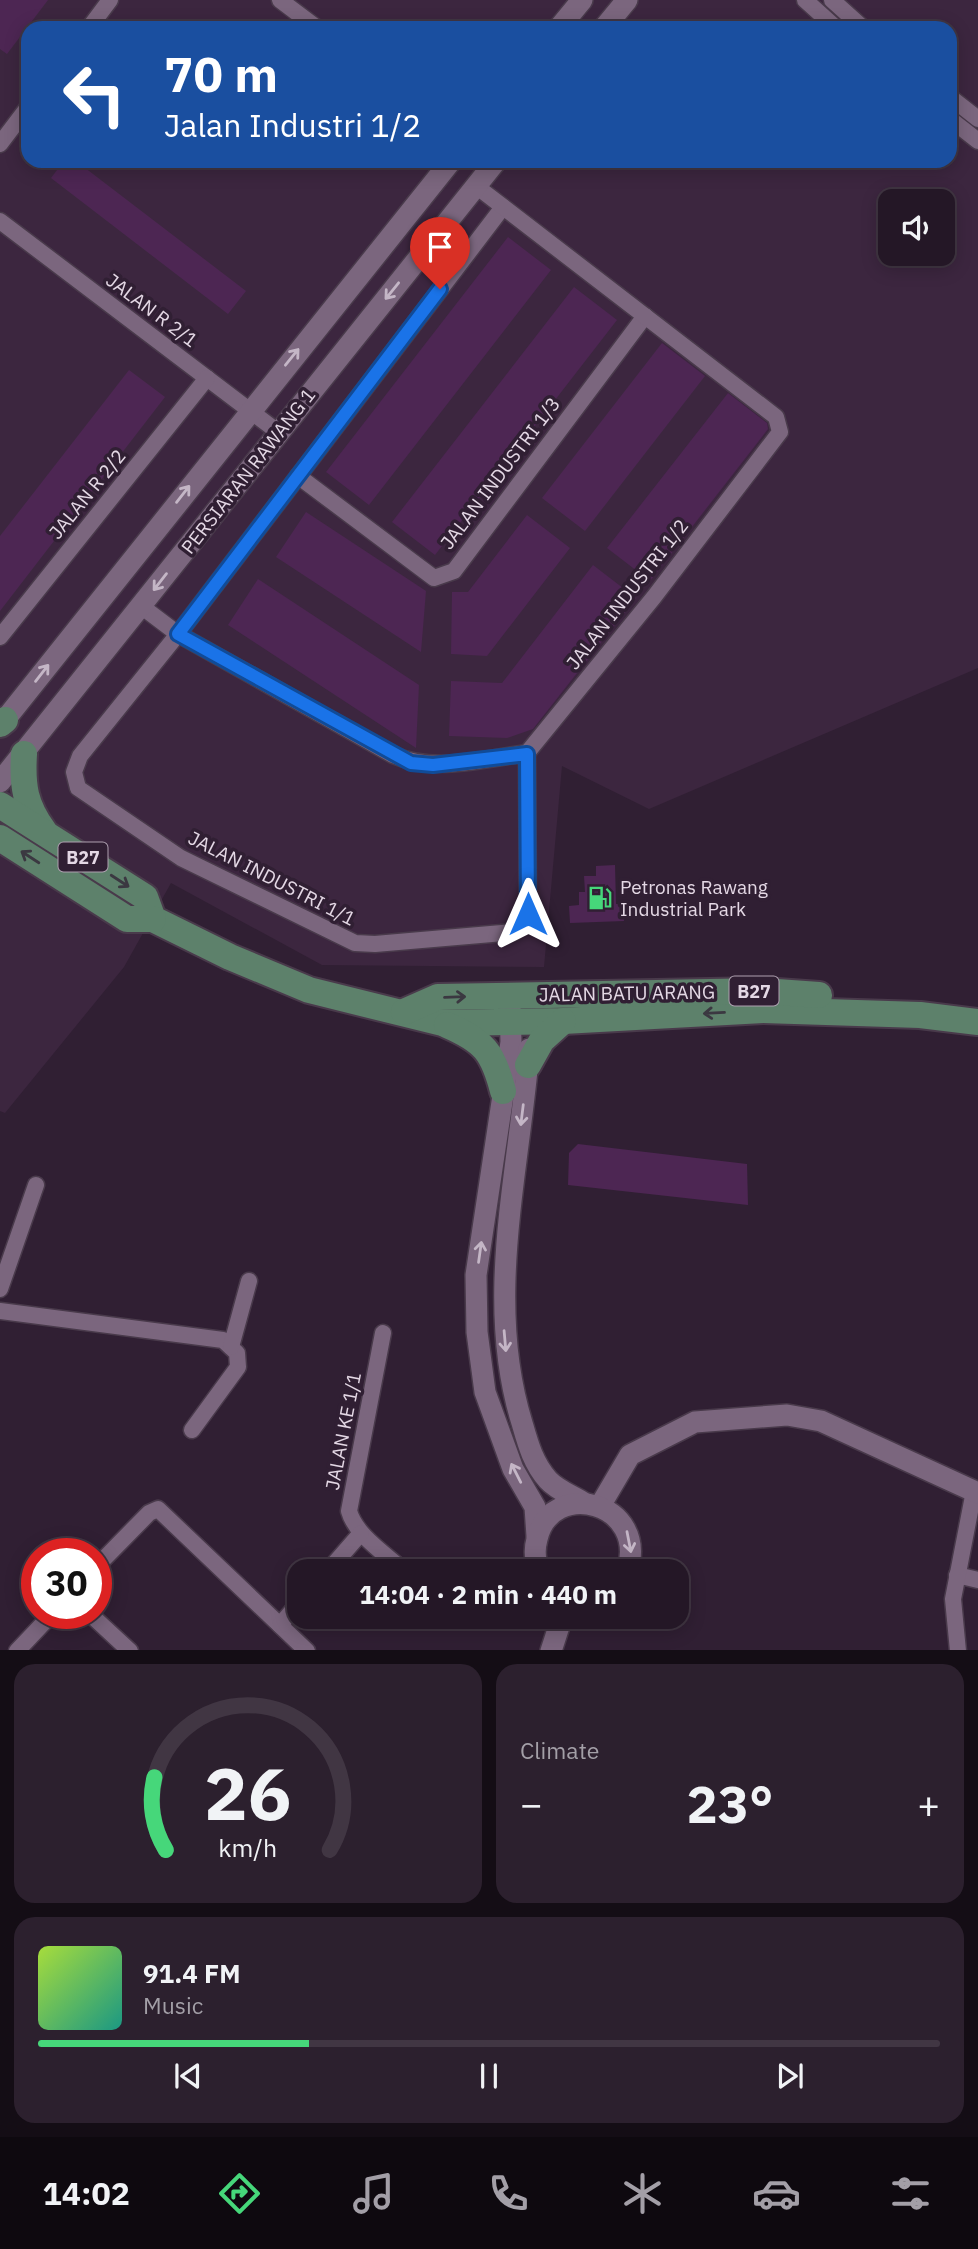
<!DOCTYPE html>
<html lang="en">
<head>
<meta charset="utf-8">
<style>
	body { margin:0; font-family:"IBM Plex Sans",sans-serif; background:#2c202e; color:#f1f3f6; height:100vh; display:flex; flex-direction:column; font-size:26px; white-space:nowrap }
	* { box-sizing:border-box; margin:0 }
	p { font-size:23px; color:#a39fa7 }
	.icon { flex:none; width:38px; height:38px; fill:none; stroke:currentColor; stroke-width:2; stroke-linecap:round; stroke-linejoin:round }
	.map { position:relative; height:1650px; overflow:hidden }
	.panel { display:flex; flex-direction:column; gap:14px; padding:14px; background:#140d15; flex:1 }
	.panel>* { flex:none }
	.top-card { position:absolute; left:21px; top:21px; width:936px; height:147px; border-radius:21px; box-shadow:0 4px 18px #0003,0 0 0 2px #413643; background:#1a4fa0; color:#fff; overflow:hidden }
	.fabs { position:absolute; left:878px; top:189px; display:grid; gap:14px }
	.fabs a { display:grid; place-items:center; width:77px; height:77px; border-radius:14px; background:#241726; box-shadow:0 4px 18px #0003,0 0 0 2px #413643; font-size:35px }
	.speed { position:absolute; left:21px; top:1538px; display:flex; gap:14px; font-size:35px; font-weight:700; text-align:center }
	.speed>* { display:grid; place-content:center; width:91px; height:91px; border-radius:50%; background:#241726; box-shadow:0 4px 18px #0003,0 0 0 2px #413643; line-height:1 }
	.speed .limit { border:10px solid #d22; background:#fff; color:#111 }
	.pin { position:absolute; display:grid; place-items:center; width:60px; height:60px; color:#fff; margin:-72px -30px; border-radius:50% 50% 50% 0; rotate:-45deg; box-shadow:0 0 7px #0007 }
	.pin .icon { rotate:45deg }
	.me { position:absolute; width:77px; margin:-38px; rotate:0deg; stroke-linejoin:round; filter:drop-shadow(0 0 5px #0008) }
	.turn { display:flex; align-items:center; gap:24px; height:147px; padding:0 28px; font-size:32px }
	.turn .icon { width:91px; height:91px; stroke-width:2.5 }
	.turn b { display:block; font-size:49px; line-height:60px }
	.big { font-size:52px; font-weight:700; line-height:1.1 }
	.panel .widget { flex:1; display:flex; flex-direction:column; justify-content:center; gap:10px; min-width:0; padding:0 24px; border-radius:21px; background:#2c202e }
	.panel .dial { align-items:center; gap:0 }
	.dial svg { height:182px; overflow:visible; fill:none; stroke:#413643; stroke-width:7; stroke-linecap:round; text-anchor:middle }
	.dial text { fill:#f1f3f6; stroke:none }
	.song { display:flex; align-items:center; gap:21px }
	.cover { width:84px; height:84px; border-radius:10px; background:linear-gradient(135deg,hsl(80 70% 55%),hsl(170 70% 35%)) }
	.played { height:7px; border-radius:4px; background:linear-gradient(90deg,#46d77a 30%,#413643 30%) }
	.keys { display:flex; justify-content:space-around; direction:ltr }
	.heat { display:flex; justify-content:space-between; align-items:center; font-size:38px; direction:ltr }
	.panel .tiles { flex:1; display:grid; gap:14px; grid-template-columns:1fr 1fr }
	.widget:last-child { grid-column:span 2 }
	.trip { position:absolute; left:287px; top:1559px; width:402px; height:70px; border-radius:21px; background:#241726; box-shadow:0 4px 18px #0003,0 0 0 2px #413643; font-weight:700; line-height:70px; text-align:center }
	.dock { display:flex; height:112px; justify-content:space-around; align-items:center; background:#0e090f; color:#a39fa7 }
	.dock .icon { width:49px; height:49px }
	.dock .active { color:#46d77a }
	.dock b { font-size:32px; color:#f1f3f6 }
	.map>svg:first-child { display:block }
</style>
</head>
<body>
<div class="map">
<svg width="978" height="1651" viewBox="0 0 978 1651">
	<rect width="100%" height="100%" fill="#301f33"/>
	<path fill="#3c263f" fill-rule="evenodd" d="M 0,0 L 978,0 L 978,668 L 649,809 L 562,766 L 544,967 L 322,965 L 171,883 L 124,967 L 5,1113 L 0,1111 ZM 28,28 L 950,28 L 950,161 L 28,161 ZM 891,201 L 943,201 L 943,254 L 891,254 Z"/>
	<g fill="#4d2653">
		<path d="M 0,0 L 48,0 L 7,54 L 0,49 Z"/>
		<path d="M 64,161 L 76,161 L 246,291 L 228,314 L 51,178 Z"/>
		<path d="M 508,237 L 551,270 L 369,505 L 326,472 Z"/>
		<path d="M 574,287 L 617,320 L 435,555 L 392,522 Z"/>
		<path d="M 662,343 L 705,376 L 585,531 L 542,498 Z"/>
		<path d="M 129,370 L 165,397 L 0,611 L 0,536 Z"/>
		<path d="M 728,393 L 767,423 L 768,429 L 650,581 L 607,548 Z"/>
		<path d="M 306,512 L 426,591 L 421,652 L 276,557 Z"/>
		<path d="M 527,515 L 570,548 L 487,656 L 451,654 L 452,592 L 468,592 Z"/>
		<path d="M 593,565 L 636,598 L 533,729 L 507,738 L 449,736 L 451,681 L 502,683 Z"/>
		<path d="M 258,579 L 419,685 L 416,748 L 228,625 Z"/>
		<path d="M 615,865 L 616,904 L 623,904 L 624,921 L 570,923 L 569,906 L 579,905 L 579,892 L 585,892 L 584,876 L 596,876 L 596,866 Z"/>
		<path d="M 578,1144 L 747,1164 L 748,1205 L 568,1185 L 569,1153 Z"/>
	</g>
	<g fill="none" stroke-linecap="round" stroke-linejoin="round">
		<g stroke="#493a4b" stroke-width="19">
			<g id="minor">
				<path d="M 280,0 L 317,28"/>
				<path d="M 805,0 L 836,28"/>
				<path d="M 832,0 L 863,28"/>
				<path d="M 89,28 L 110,0"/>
				<path d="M 950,97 L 978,119"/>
				<path d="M 950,119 L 978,141"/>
				<path d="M 0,144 L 28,107"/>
				<path d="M 503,207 L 178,634 L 80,756 L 74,772 L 78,788 L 181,858 L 355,943 L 375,944 L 514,932 L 528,914 L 527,753"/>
				<path d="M 0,221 L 278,432"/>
				<path d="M 298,476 L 434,578 L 454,571 L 645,316"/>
				<path d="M 141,606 L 178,634 L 393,755 C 435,773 484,759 527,753 L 654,597 L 780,432 L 776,417 L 476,186"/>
				<path d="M 0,637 L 207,378"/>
				<path d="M 0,1289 L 36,1185"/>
				<path d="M 0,1311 L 223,1340 L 237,1353 L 238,1367 L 192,1430"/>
				<path d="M 383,1333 L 349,1511 C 356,1536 386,1554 405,1572"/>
				<path d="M 231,1347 L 249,1281"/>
				<path d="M 96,1567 L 149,1513 L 158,1509 L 307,1651"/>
				<path d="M 327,1572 L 361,1533"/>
				<path d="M 957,1575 L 978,1580"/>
				<path d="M 90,1614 L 130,1651"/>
				<path d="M 280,1625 L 299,1603"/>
				<path d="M 17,1651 L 52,1614"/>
				<path d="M 958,1651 L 953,1599 L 974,1491"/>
			</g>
		</g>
		<g stroke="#493a4b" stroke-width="24">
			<g id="tertiary">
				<path d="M 559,28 L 582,0"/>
				<path d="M 604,28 L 627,0"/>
				<path d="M 0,726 L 451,161"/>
				<path d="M 0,782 L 496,161"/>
				<path d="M 510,1006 L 511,1042 L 476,1275 L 477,1332 L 485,1392 L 513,1469 L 535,1507 L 537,1536"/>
				<path d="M 529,1049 C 519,1173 484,1300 522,1423 C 528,1444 533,1463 548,1480 C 557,1490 573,1496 584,1503"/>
				<path d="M 600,1506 L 630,1455 L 695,1422 L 787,1415 L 821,1421 L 978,1493"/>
				<path d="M 540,1572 C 535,1562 534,1550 537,1539 C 551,1477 650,1502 627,1572"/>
				<path d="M 551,1651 L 562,1617"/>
			</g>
		</g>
		<g stroke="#493a4b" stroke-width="30">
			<g id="primary">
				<path d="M 0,724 L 5,720"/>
				<path d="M 24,754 C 22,786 25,805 44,831"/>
				<path d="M 0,805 L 145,897 L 153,919 L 230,957 L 309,990 L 442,1023 L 563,1021 L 763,1010 L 920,1015 L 978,1022"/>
				<path d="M 0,838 L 127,919 L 153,919"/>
				<path d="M 404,1012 L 438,997 L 763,991 L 819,995"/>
				<path d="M 447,1025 C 484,1041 493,1052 503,1091"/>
				<path d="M 528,1065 L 542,1040 L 563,1021"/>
			</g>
		</g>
		<use href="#minor" stroke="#7b667e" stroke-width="16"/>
		<use href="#tertiary" stroke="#7b667e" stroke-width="21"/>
		<use href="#primary" stroke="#5d816b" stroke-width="26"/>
	</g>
	<defs><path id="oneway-shaft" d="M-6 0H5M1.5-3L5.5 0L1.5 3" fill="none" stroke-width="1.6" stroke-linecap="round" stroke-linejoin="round" transform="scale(1.75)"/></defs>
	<g stroke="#c4b6c6">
		<use href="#oneway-shaft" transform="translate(392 291) rotate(129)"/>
		<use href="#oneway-shaft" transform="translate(292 357) rotate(-51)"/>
		<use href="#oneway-shaft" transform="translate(183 494) rotate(-52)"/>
		<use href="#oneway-shaft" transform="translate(160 582) rotate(128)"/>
		<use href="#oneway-shaft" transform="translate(42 673) rotate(-52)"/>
		<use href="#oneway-shaft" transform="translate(522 1115) rotate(97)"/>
		<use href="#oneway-shaft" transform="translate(480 1252) rotate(-82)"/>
		<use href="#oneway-shaft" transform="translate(505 1341) rotate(85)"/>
		<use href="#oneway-shaft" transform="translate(516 1473) rotate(-117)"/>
		<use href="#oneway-shaft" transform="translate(629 1542) rotate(79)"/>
	</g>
	<g stroke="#3b3841">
		<use href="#oneway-shaft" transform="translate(30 857) rotate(-147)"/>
		<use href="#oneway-shaft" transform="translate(120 881) rotate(33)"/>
		<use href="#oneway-shaft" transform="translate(455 997) rotate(-2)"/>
		<use href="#oneway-shaft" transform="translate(714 1013) rotate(177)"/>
	</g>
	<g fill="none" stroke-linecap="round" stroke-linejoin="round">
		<g stroke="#114b97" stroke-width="18">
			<path id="route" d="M 440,289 L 178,634 L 411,763 L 433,765 L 527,754 L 528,914"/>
		</g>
		<use href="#route" stroke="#1a73e8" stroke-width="12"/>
	</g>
	<defs>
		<g id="fuel-bare" transform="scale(1.89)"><path d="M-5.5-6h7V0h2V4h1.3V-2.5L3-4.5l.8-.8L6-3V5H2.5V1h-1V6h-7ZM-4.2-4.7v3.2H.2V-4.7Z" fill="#46d77a" stroke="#301f33" stroke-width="2.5" paint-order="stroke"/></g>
	</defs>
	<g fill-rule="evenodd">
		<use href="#fuel-bare" x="600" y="898"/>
	</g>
	<g text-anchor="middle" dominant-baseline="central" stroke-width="7" stroke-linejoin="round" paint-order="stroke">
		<g fill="#301f33" stroke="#aea0b0" stroke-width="2">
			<rect x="58.5" y="842.5" width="49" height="29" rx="5"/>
			<rect x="729.5" y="976.5" width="49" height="29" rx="5"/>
		</g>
		<g font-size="18" font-weight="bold" fill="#e4d8e5">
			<text x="83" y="857">B27</text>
			<text x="754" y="991">B27</text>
		</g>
		<g font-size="19" fill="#e4d8e5" stroke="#301f33">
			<text transform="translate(152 310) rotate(37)">JALAN R 2/1</text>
			<text transform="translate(248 471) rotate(-52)">PERSIARAN RAWANG 1</text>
			<text transform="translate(500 473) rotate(-53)">JALAN INDUSTRI 1/3</text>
			<text transform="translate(87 494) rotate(-51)">JALAN R 2/2</text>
			<text transform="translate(627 594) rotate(-52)">JALAN INDUSTRI 1/2</text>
			<text transform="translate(272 878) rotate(27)">JALAN INDUSTRI 1/1</text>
			<text transform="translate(627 993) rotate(-1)">JALAN BATU ARANG</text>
			<text transform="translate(343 1431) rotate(-79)">JALAN KE 1/1</text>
		</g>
		<g font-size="19" fill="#e4d8e5" stroke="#301f33" text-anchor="start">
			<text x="620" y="887">Petronas Rawang<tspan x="620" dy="22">Industrial Park</tspan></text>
		</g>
	</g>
</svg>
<div class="fabs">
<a><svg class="icon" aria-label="sound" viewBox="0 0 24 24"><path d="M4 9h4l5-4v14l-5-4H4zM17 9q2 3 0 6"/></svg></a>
</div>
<div class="speed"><div class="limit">30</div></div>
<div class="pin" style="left:440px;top:289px;background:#d93025"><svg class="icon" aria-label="arrive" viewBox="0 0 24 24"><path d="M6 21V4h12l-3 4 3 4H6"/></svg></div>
<svg class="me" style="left:528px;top:914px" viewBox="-20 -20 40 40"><path d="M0-17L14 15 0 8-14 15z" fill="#1a73e8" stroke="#fff" stroke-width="4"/></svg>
<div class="trip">14:04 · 2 min · 440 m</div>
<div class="top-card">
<div class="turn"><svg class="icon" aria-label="left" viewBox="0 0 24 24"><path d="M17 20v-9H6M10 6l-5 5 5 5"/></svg><div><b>70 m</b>Jalan Industri 1/2</div></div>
</div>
</div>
<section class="panel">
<div class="tiles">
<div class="widget dial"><svg viewBox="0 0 100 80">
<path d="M14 69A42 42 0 1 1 86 69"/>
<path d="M14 69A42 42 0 0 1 9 37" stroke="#46d77a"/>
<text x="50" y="56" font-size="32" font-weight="700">26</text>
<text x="50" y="72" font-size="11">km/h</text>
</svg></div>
<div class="widget"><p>Climate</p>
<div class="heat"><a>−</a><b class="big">23°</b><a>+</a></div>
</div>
<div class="widget">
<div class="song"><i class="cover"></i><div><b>91.4 FM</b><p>Music</p></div></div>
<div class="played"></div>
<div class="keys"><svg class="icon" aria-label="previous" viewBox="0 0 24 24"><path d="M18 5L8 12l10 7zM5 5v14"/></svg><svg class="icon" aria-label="pause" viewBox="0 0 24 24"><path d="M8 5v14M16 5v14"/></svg><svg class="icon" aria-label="next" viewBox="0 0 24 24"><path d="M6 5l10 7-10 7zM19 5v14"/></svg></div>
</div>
</div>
</section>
<nav class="dock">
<b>14:02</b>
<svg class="icon active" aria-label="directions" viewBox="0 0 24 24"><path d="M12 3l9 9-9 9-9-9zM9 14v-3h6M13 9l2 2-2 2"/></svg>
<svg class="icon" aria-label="music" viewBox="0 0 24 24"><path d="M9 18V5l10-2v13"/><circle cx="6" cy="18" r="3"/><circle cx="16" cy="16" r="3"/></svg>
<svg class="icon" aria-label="phone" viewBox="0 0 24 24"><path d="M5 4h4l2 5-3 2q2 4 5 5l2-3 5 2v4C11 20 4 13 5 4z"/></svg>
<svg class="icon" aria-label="climate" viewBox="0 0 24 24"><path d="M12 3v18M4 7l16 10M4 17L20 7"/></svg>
<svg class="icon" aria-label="car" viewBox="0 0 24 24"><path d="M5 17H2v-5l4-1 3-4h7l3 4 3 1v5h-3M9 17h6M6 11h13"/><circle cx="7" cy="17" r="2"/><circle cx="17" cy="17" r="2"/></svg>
<svg class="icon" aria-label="filters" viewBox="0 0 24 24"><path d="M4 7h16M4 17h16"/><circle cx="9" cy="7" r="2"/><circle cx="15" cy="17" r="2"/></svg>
</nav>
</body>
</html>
